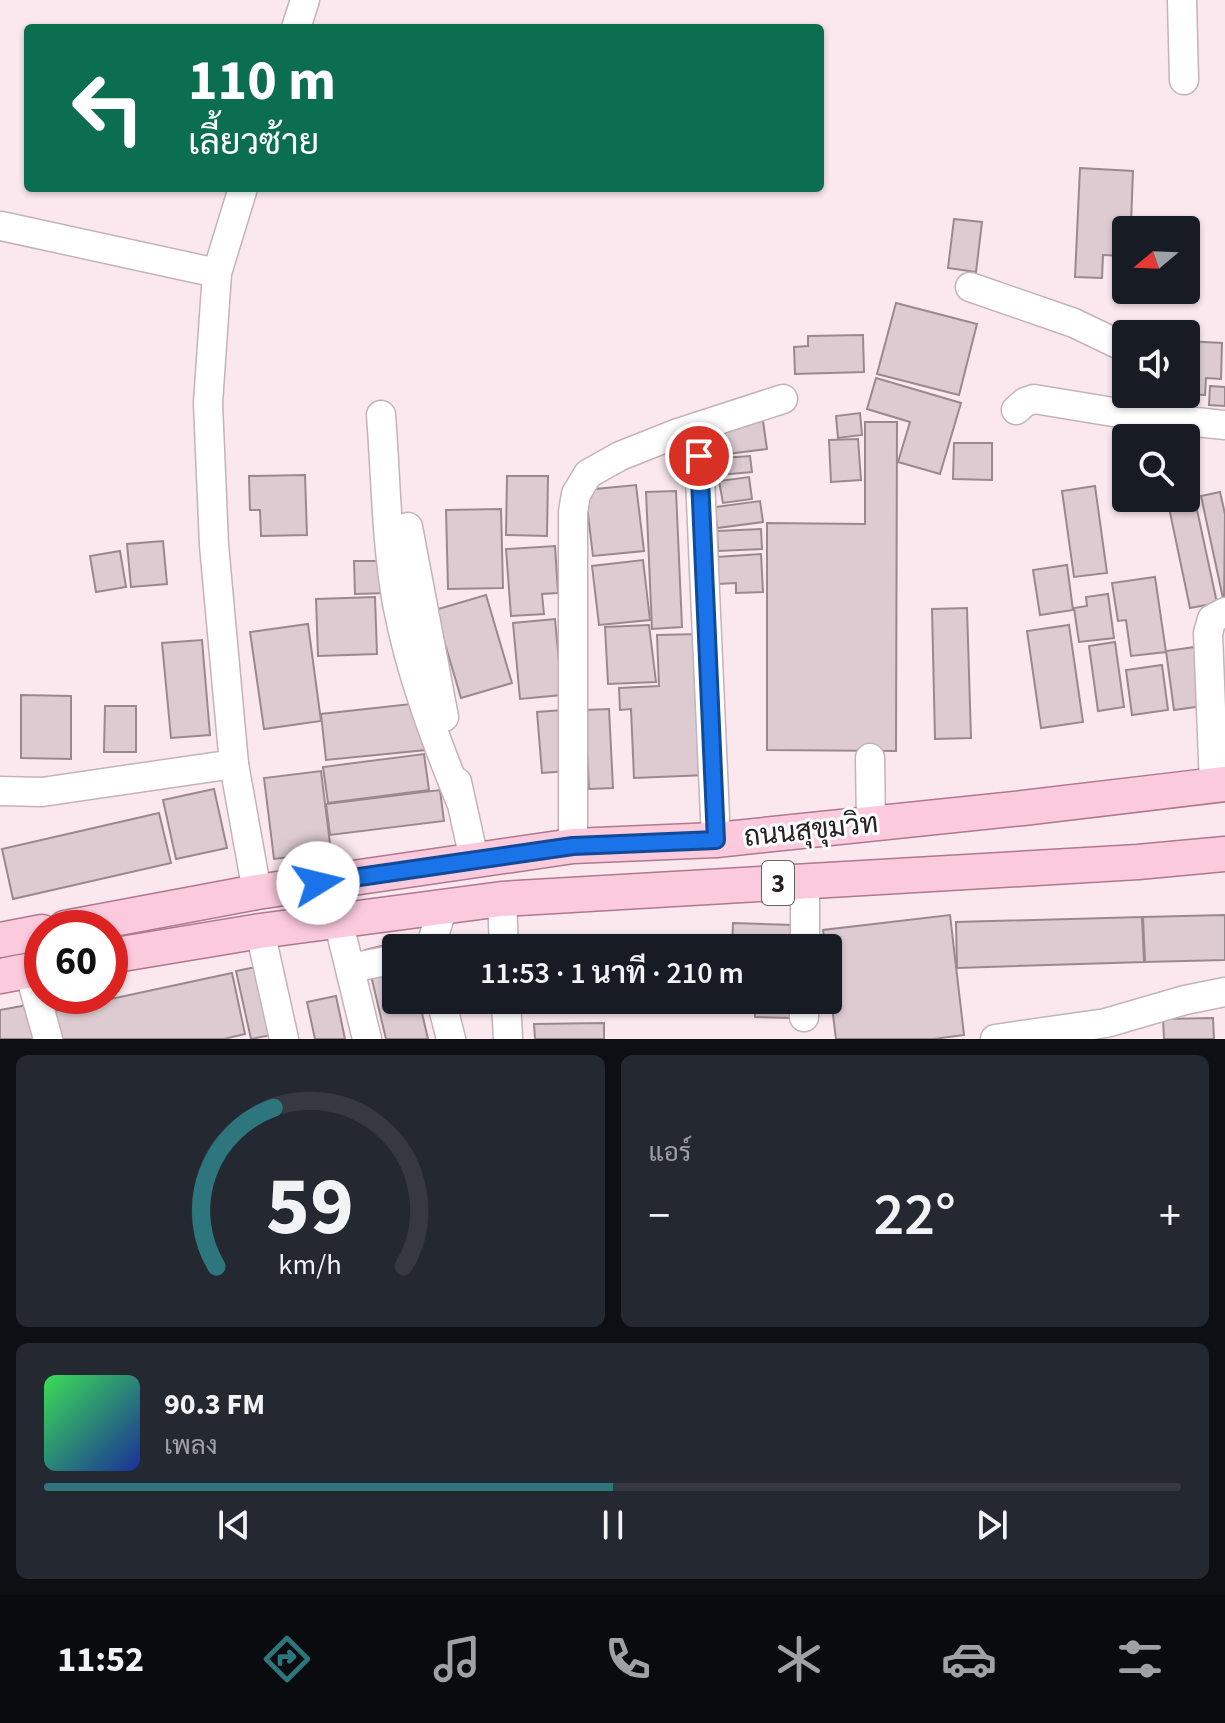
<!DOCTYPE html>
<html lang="th">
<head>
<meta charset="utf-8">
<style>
	body { margin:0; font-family:"Source Sans 3",Sarabun,sans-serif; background:#242831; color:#f1f3f6; height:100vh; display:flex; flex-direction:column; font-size:30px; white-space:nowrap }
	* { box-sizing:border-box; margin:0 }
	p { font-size:26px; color:#9ea1a6 }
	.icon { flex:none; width:44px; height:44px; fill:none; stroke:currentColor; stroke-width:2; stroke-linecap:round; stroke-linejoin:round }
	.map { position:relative; height:1039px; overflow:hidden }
	.side { display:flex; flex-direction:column; gap:16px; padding:16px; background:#0d0f14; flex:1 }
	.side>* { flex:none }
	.banner { position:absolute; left:24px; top:24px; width:800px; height:168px; border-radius:8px; box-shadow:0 2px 6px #0004; background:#0b6e4f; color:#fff; overflow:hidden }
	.needle { width:52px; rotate:251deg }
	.tools { position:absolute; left:1112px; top:216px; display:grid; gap:16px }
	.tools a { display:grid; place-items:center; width:88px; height:88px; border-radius:8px; background:#171b24; box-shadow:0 2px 6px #0004; font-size:40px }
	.speed { position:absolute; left:24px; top:910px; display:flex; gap:16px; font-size:40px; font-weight:700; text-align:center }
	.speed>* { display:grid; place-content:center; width:104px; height:104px; border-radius:50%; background:#171b24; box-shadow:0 2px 6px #0004; line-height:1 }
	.speed .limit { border:12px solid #d22; background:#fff; color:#111 }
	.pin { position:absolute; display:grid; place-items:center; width:68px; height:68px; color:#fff; margin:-34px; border:4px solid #fff; border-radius:50%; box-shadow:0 2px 8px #0007 }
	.me { position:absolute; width:88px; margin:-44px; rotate:81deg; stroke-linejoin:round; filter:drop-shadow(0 0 6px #0008) }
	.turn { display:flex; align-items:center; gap:28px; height:168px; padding:0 32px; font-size:36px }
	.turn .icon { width:104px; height:104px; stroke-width:2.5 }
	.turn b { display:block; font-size:56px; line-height:68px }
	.big { font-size:60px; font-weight:600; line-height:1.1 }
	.side .card { flex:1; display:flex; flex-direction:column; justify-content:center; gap:12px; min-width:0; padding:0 28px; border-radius:12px; background:#242831 }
	.side .dial { align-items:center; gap:0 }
	.dial svg { height:208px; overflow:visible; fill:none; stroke:#363941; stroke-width:7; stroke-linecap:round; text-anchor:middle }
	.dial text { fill:#f1f3f6; stroke:none }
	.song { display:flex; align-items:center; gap:24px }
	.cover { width:96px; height:96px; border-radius:12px; background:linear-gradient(135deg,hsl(130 70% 55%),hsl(230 70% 35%)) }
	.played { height:8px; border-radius:4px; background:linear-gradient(90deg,#2d767e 50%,#363941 50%) }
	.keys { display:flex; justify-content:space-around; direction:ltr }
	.heat { display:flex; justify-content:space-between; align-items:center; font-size:44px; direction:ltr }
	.side .tiles { flex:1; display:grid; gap:16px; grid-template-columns:1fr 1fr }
	.card:last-child { grid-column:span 2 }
	.trip { position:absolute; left:382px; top:934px; width:460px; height:80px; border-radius:8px; background:#171b24; box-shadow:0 2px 6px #0004; font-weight:600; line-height:80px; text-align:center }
	.tabs { display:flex; height:128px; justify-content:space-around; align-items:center; background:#090b0e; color:#9ea1a6 }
	.tabs .icon { width:56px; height:56px }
	.tabs .active { color:#2d767e }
	.tabs b { font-size:36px; color:#f1f3f6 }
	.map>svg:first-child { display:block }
</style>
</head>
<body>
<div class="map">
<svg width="1225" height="1039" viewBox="0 0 1225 1039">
	<rect width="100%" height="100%" fill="#fae8ee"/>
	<g fill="#ddcbd1" stroke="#99898e" stroke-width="2">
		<path d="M 1080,168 L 1133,171 L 1131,224 L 1124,224 L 1123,256 L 1103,255 L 1102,278 L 1075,277 Z"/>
		<path d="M 954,219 L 982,222 L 976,272 L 948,268 Z"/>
		<path d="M 896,303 L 977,324 L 959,395 L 877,374 Z"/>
		<path d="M 863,335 L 864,372 L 795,374 L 794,347 L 808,346 L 808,336 Z"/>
		<path d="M 1186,341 L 1222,343 L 1221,379 L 1206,378 L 1205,395 L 1186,394 Z"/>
		<path d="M 876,378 L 961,403 L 940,474 L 898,462 L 910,422 L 867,409 Z"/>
		<path d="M 1210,386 L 1225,387 L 1225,406 L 1209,405 Z"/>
		<path d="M 860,413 L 862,435 L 838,438 L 836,416 Z"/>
		<path d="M 763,421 L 767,449 L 720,455 L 716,427 Z"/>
		<path d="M 865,422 L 897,422 L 896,751 L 767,750 L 767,523 L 865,524 Z"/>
		<path d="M 858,439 L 861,480 L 831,482 L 829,440 Z"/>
		<path d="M 954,443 L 992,443 L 992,480 L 953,479 Z"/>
		<path d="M 750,456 L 752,472 L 708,476 L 707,459 Z"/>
		<path d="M 305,475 L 307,535 L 261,536 L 260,510 L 250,510 L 249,476 Z"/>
		<path d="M 507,476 L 548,476 L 547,536 L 506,535 Z"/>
		<path d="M 749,477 L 752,499 L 723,503 L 719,481 Z"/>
		<path d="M 636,485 L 644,551 L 593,556 L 585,490 Z"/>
		<path d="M 1095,486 L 1107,573 L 1074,577 L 1062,491 Z"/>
		<path d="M 676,491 L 682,627 L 652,629 L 646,492 Z"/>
		<path d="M 1193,491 L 1217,603 L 1190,608 L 1167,498 L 1186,498 L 1186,492 Z"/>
		<path d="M 1220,492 L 1225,514 L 1224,603 L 1201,496 Z"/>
		<path d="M 760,501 L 763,522 L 717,528 L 715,507 Z"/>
		<path d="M 501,509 L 503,588 L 448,589 L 446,510 Z"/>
		<path d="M 761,529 L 762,549 L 718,551 L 717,531 Z"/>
		<path d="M 163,541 L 167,584 L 131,587 L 127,544 Z"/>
		<path d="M 555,546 L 558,593 L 542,594 L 544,614 L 511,616 L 506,549 Z"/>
		<path d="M 120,551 L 126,587 L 96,592 L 90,556 Z"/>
		<path d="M 761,554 L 763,592 L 736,593 L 736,583 L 718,584 L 717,557 Z"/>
		<path d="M 643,560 L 650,620 L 599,625 L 592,566 Z"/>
		<path d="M 354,561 L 387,561 L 388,593 L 355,594 Z"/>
		<path d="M 1067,565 L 1073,610 L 1040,615 L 1033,570 Z"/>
		<path d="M 1155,577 L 1166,652 L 1131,656 L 1126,620 L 1118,621 L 1112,583 Z"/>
		<path d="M 1108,594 L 1114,638 L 1079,642 L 1074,608 L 1087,606 L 1086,597 Z"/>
		<path d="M 486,595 L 512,683 L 461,698 L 435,610 Z"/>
		<path d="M 375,597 L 377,654 L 318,656 L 316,599 Z"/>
		<path d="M 967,608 L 971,738 L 935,739 L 932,609 Z"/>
		<path d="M 555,619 L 562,695 L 520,699 L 513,623 Z"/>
		<path d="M 308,624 L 321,721 L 264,729 L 250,632 Z"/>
		<path d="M 649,625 L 656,682 L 608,684 L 605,627 Z"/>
		<path d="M 1069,625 L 1083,722 L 1041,728 L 1027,631 Z"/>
		<path d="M 700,634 L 707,775 L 634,778 L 631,709 L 620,710 L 619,688 L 659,686 L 657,635 Z"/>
		<path d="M 202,640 L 210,735 L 171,738 L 162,643 Z"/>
		<path d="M 1115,642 L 1124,707 L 1098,711 L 1089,646 Z"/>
		<path d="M 1195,647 L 1203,706 L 1174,710 L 1166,651 Z"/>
		<path d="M 1162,665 L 1168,710 L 1132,715 L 1126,670 Z"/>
		<path d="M 21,695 L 71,696 L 71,759 L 21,758 Z"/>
		<path d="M 420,703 L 426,750 L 326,760 L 321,714 Z"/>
		<path d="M 105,706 L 136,706 L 136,752 L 104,752 Z"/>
		<path d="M 609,709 L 613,788 L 589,789 L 585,710 Z"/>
		<path d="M 563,710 L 568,771 L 542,773 L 537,712 Z"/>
		<path d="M 424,754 L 429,790 L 328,803 L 323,767 Z"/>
		<path d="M 321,771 L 331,852 L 274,859 L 264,778 Z"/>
		<path d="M 214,789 L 227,848 L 176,859 L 163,800 Z"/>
		<path d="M 440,790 L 444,821 L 330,835 L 326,804 Z"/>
		<path d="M 159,813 L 171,863 L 13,899 L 2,849 Z"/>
		<path d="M 950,915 L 964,1035 L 934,1039 L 836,1039 L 828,974 L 828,948 L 825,948 L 823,930 Z"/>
		<path d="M 1225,915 L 1225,960 L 1145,962 L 1143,917 Z"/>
		<path d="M 1142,917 L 1144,962 L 957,968 L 956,922 Z"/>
		<path d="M 733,923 L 793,925 L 792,948 L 732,948 Z"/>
		<path d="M 661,937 L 661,948 L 574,948 L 574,941 Z"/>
		<path d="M 406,940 L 407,948 L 396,948 L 396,1000 L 419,1000 L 428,1039 L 386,1039 L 365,950 Z"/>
		<path d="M 564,941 L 564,948 L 533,948 L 533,942 Z"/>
		<path d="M 261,966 L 276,1034 L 251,1039 L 236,971 Z"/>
		<path d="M 232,973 L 245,1034 L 224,1039 L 56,1039 L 50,1012 Z"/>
		<path d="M 336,996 L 345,1039 L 315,1039 L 307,1002 Z"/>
		<path d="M 755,1000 L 792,1000 L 792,1018 L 755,1017 Z"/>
		<path d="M 33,1004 L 40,1039 L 0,1039 L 0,1010 Z"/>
		<path d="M 1213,1018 L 1214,1039 L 1164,1039 L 1163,1019 Z"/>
		<path d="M 604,1023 L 604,1039 L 535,1039 L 534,1024 Z"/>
	</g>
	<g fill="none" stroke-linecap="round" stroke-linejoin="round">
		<g stroke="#c4b3b9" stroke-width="31">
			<g id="minor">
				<path d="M 1182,0 L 1184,80"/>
				<path d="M 296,28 L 305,0"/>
				<path d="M 243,188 L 217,273 L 208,403 L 214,545 L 234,764 L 257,892"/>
				<path d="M 1,226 L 217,273"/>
				<path d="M 970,287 L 1074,323 L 1126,348"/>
				<path d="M 1134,394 L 1131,415 L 1225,425"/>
				<path d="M 1016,410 L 1025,402 L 1034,399 L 1131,415"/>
				<path d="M 381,415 C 386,478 386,541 397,603 C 410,672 434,736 460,800"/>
				<path d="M 699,456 L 716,840"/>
				<path d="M 408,527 L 444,717"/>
				<path d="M 870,758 L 871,825"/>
				<path d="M 457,782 L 474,859"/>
				<path d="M 1214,785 L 1208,633 L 1212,619 L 1225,612"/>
				<path d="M 0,791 L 42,792 L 234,764"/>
				<path d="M 573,846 L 573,512 L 576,494 L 588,474 L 620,456 L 678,433 L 783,399"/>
				<path d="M 502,899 L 504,948"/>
				<path d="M 338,920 L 367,1039"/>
				<path d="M 260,931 L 284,1039"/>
				<path d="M 430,948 L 443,907"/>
				<path d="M 805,948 L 805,881"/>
				<path d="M 351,968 L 396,959"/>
				<path d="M 29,971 L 48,1039"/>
				<path d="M 441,1000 L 451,1039"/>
				<path d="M 506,1000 L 508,1039"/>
				<path d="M 804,1017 L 804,1000"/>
				<path d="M 995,1039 L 1106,1023 L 1185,1000 L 1225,992"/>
			</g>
		</g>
		<g stroke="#af788d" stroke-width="37">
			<g id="major">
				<path d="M 65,928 L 257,892 L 573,846 L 716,840 L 1023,808 L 1225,784"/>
				<path d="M 0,940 L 42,932"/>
				<path d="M 110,956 L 260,931 L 502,899 L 1138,862 L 1225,854"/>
				<path d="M 0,976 L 42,968"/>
			</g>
		</g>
		<use href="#minor" stroke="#fff" stroke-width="28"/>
		<use href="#major" stroke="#fbcadd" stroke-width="34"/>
	</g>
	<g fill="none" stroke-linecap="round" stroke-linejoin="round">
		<g stroke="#114b97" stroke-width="20">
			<path id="route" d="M 318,883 L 573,846 L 716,840 L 699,456"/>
		</g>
		<use href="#route" stroke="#1a73e8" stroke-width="14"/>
	</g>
	<g text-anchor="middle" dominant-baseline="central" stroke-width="6" stroke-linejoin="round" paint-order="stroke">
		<rect fill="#fff" stroke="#686466" stroke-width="2" x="762" y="861" width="32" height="44" rx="6"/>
		<g font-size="26" font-weight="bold" fill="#282124">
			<text x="778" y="883">3</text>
		</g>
		<g font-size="28" fill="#282124" stroke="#fff">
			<text transform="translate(811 830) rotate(-6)">ถนนสุขุมวิท</text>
		</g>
	</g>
</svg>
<div class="tools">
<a><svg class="needle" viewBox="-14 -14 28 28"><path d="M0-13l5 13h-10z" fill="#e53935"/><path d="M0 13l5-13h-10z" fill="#9ea1a6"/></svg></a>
<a><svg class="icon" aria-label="sound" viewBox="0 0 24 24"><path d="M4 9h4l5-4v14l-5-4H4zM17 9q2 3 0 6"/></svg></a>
<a><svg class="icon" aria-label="search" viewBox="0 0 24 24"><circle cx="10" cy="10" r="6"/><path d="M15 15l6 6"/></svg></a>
</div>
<div class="speed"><div class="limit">60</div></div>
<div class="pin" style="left:699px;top:456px;background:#d93025"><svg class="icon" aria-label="arrive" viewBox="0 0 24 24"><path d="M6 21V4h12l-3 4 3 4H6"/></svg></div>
<svg class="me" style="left:318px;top:883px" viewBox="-20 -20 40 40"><circle r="19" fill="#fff"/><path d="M0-13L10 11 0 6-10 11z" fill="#1a73e8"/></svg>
<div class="trip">11:53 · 1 นาที · 210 m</div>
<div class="banner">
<div class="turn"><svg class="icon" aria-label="left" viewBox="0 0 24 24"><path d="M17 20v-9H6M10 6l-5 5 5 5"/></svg><div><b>110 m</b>เลี้ยวซ้าย</div></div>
</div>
</div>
<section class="side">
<div class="tiles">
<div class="card dial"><svg viewBox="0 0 100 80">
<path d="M14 69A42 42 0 1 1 86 69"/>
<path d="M14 69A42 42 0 0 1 36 8" stroke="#2d767e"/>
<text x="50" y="56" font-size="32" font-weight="700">59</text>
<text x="50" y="72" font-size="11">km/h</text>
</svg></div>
<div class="card"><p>แอร์</p>
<div class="heat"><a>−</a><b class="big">22°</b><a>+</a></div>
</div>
<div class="card">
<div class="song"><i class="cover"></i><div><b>90.3 FM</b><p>เพลง</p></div></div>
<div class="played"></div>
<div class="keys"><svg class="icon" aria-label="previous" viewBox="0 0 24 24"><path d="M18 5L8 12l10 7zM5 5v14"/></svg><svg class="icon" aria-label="pause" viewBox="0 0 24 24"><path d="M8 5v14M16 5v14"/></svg><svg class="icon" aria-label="next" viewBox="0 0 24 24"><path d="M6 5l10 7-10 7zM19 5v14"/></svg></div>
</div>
</div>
</section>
<nav class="tabs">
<b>11:52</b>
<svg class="icon active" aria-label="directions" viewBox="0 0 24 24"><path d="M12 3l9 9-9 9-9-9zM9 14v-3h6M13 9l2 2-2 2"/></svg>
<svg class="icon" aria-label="music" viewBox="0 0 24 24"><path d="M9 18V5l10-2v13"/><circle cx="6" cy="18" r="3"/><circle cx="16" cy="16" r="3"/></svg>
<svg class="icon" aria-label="phone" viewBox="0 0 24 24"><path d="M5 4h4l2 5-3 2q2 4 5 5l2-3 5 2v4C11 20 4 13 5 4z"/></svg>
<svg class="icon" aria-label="climate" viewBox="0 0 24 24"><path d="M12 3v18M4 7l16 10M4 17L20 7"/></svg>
<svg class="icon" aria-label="car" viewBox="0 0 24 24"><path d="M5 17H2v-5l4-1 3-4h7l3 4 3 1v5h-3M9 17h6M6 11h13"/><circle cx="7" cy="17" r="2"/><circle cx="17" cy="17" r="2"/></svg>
<svg class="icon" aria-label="filters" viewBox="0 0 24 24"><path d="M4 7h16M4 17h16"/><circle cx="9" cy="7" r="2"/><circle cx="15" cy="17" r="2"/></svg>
</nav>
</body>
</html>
